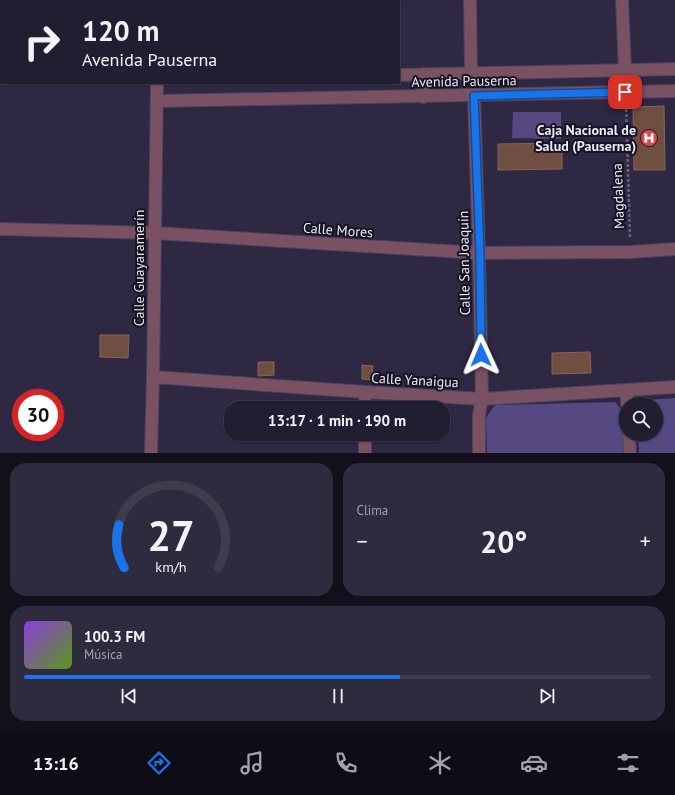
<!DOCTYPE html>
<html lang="es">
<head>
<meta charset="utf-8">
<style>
	body { margin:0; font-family:"PT Sans",sans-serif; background:#2e2b3e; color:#f1f3f6; height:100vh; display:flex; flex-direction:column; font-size:15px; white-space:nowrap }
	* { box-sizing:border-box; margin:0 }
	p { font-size:13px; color:#a2a2ac }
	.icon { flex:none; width:22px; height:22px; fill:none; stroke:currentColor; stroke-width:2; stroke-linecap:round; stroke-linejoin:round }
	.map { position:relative; height:453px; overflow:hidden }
	.side { display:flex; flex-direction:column; gap:10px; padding:10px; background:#13101c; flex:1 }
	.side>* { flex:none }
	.top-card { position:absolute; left:0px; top:0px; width:400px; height:84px; box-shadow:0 1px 3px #0004,0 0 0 1px #3f3c4d; background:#221e32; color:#f1f3f6; overflow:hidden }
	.controls { position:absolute; left:619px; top:397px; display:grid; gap:8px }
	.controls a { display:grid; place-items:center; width:44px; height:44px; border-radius:50%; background:#221e32; box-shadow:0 1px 3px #0004,0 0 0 1px #3f3c4d; font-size:20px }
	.speed { position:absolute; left:12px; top:389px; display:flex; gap:8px; font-size:20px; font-weight:700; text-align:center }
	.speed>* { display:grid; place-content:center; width:52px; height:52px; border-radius:50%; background:#221e32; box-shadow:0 1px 3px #0004,0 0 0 1px #3f3c4d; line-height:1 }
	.speed .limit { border:6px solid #d22; background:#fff; color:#111 }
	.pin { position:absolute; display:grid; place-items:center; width:34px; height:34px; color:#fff; margin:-17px; border-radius:8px; box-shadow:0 2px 6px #0006 }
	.me { position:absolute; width:44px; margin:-22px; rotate:359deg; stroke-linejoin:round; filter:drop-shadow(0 0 3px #0008) }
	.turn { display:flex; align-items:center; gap:14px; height:84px; padding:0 16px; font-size:18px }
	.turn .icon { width:52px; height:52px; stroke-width:2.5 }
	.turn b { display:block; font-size:28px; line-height:34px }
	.big { font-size:30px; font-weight:700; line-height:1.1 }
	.side .widget { flex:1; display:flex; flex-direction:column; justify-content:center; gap:6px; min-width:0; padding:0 14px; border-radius:16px; background:#2e2b3e }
	.side .dial { align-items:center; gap:0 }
	.dial svg { height:104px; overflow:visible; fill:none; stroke:#3f3c4d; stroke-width:7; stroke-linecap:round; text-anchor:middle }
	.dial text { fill:#f1f3f6; stroke:none }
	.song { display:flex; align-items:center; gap:12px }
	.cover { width:48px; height:48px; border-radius:6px; background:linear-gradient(135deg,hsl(270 70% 55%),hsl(90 70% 35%)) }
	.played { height:4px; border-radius:2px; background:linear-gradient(90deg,#1a73e8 60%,#3f3c4d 60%) }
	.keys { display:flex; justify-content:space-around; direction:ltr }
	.heat { display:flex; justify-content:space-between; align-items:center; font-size:22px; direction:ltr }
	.side .tiles { flex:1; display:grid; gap:10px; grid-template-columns:1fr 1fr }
	.widget:last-child { grid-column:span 2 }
	.trip { position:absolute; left:224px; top:401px; width:226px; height:40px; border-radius:16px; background:#221e32; box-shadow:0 1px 3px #0004,0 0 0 1px #3f3c4d; font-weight:700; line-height:40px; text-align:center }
	.menu { display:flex; height:64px; justify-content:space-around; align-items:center; background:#0e0c14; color:#a2a2ac }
	.menu .icon { width:28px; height:28px }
	.menu .active { color:#1a73e8 }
	.menu b { font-size:18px; color:#f1f3f6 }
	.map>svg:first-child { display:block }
</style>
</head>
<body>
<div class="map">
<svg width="675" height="453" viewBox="0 0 675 453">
	<rect width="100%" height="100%" fill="#2e2843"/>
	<g fill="#564881">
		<path d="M 513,112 L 561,112 L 561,139 L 512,138 Z"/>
		<path d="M 675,398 L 675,453 L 639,453 L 638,434 L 656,434 L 656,404 L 641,404 L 646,400 Z"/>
		<path d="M 615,402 L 623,412 L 624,453 L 487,453 L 486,418 L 495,405 Z"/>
	</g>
	<g fill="#704f43" stroke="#876558">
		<path d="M 664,106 L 665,170 L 634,170 L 633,107 Z"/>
		<path d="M 562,143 L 562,169 L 498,170 L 498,144 Z"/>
		<path d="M 100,335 L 129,335 L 128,358 L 100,357 Z"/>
		<path d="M 590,352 L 591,373 L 552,374 L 552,353 Z"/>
		<path d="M 258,362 L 274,362 L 274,375 L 258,376 Z"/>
		<path d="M 362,365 L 373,366 L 372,380 L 362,379 Z"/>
	</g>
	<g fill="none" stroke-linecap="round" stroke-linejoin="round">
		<g stroke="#49435d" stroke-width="14">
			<g id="street">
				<path d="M 184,0 L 194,1"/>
				<path d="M 318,0 L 318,1"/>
				<path d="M 470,0 L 471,73"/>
				<path d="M 622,0 L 625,70"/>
				<path d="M 160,1 L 160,0"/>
				<path d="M 399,75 L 675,69"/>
				<path d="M 474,96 L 479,253 L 482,399 L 479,415 L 479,453"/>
				<path d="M 423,97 L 424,74"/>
				<path d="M 157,101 L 675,91"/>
				<path d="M 0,229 L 154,233 L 479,253 L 630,252 L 675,249"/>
				<path d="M 153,377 L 365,392 L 482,399 L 675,387"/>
				<path d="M 627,390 L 627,404"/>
				<path d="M 365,408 L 365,392"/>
				<path d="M 629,434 L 630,453"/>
				<path d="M 151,453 L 153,377 L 157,83"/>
				<path d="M 365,453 L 365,434"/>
			</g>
		</g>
		<path stroke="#67627a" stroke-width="2.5" stroke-dasharray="3 2" stroke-linecap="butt" d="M 626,104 L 630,239"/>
		<use href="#street" stroke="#795162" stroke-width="12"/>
	</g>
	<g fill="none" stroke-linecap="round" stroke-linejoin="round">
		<g stroke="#114b97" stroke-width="10">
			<path id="route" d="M 481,355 L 480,253 L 474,96 L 625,92"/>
		</g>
		<use href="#route" stroke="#1a73e8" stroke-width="7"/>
	</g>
	<defs>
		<g id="hospital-disc" transform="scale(0.9)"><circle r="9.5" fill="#e0444e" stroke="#15131f"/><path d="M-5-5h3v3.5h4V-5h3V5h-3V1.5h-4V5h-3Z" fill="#fff"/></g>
	</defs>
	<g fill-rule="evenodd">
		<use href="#hospital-disc" x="649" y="138"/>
	</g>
	<g text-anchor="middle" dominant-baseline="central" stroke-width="4" stroke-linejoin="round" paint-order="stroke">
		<g font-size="14" fill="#ece9fb" stroke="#15131f">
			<text transform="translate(464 81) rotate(-1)">Avenida Pauserna</text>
			<text transform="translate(618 196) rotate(-92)">Magdalena</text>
			<text transform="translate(338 230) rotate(4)">Calle Mores</text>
			<text transform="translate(464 263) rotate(-91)">Calle San Joaquín</text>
			<text transform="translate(139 268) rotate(-90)">Calle Guayaramerín</text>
			<text transform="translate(415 380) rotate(3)">Calle Yanaigua</text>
		</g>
		<g font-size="14" font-weight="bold" fill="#ece9fb" stroke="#15131f" text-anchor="end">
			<text x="636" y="130">Caja Nacional de<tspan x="636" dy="16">Salud (Pauserna)</tspan></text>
		</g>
	</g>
</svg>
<div class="controls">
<a><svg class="icon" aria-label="search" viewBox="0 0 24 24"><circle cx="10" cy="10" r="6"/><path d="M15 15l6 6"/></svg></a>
</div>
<div class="speed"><div class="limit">30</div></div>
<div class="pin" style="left:625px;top:92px;background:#d93025"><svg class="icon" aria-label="arrive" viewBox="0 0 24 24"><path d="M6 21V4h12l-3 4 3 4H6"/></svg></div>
<svg class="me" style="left:481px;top:355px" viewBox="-20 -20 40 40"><path d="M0-17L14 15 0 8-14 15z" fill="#1a73e8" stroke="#fff" stroke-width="4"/></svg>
<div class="trip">13:17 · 1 min · 190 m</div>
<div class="top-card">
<div class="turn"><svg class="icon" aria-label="right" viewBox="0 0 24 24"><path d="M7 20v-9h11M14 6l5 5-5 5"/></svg><div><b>120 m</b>Avenida Pauserna</div></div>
</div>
</div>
<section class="side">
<div class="tiles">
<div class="widget dial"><svg viewBox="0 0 100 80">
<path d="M14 69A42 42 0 1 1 86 69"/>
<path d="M14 69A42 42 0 0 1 10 36" stroke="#1a73e8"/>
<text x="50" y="56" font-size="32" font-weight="700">27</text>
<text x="50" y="72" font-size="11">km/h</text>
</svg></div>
<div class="widget"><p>Clima</p>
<div class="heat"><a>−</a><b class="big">20°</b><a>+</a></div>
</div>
<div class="widget">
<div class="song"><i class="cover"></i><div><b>100.3 FM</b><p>Música</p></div></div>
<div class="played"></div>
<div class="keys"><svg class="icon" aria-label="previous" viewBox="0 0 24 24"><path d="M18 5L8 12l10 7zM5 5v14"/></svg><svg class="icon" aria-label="pause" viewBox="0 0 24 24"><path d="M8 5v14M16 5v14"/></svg><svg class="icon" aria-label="next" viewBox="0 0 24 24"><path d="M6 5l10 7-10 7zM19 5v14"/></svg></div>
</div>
</div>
</section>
<nav class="menu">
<b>13:16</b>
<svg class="icon active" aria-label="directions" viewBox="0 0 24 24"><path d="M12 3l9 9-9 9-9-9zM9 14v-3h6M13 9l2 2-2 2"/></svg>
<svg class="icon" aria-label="music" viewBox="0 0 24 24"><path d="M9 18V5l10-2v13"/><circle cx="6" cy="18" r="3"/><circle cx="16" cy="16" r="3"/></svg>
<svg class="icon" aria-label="phone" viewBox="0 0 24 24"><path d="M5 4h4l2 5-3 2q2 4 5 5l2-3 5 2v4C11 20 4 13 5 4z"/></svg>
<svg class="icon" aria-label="climate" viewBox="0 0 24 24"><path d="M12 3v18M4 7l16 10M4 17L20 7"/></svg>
<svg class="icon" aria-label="car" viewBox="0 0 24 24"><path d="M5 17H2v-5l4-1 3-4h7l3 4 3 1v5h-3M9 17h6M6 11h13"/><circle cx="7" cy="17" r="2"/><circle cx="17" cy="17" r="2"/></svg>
<svg class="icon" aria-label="filters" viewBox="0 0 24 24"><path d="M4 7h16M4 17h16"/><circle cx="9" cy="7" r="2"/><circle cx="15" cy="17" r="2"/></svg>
</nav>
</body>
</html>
